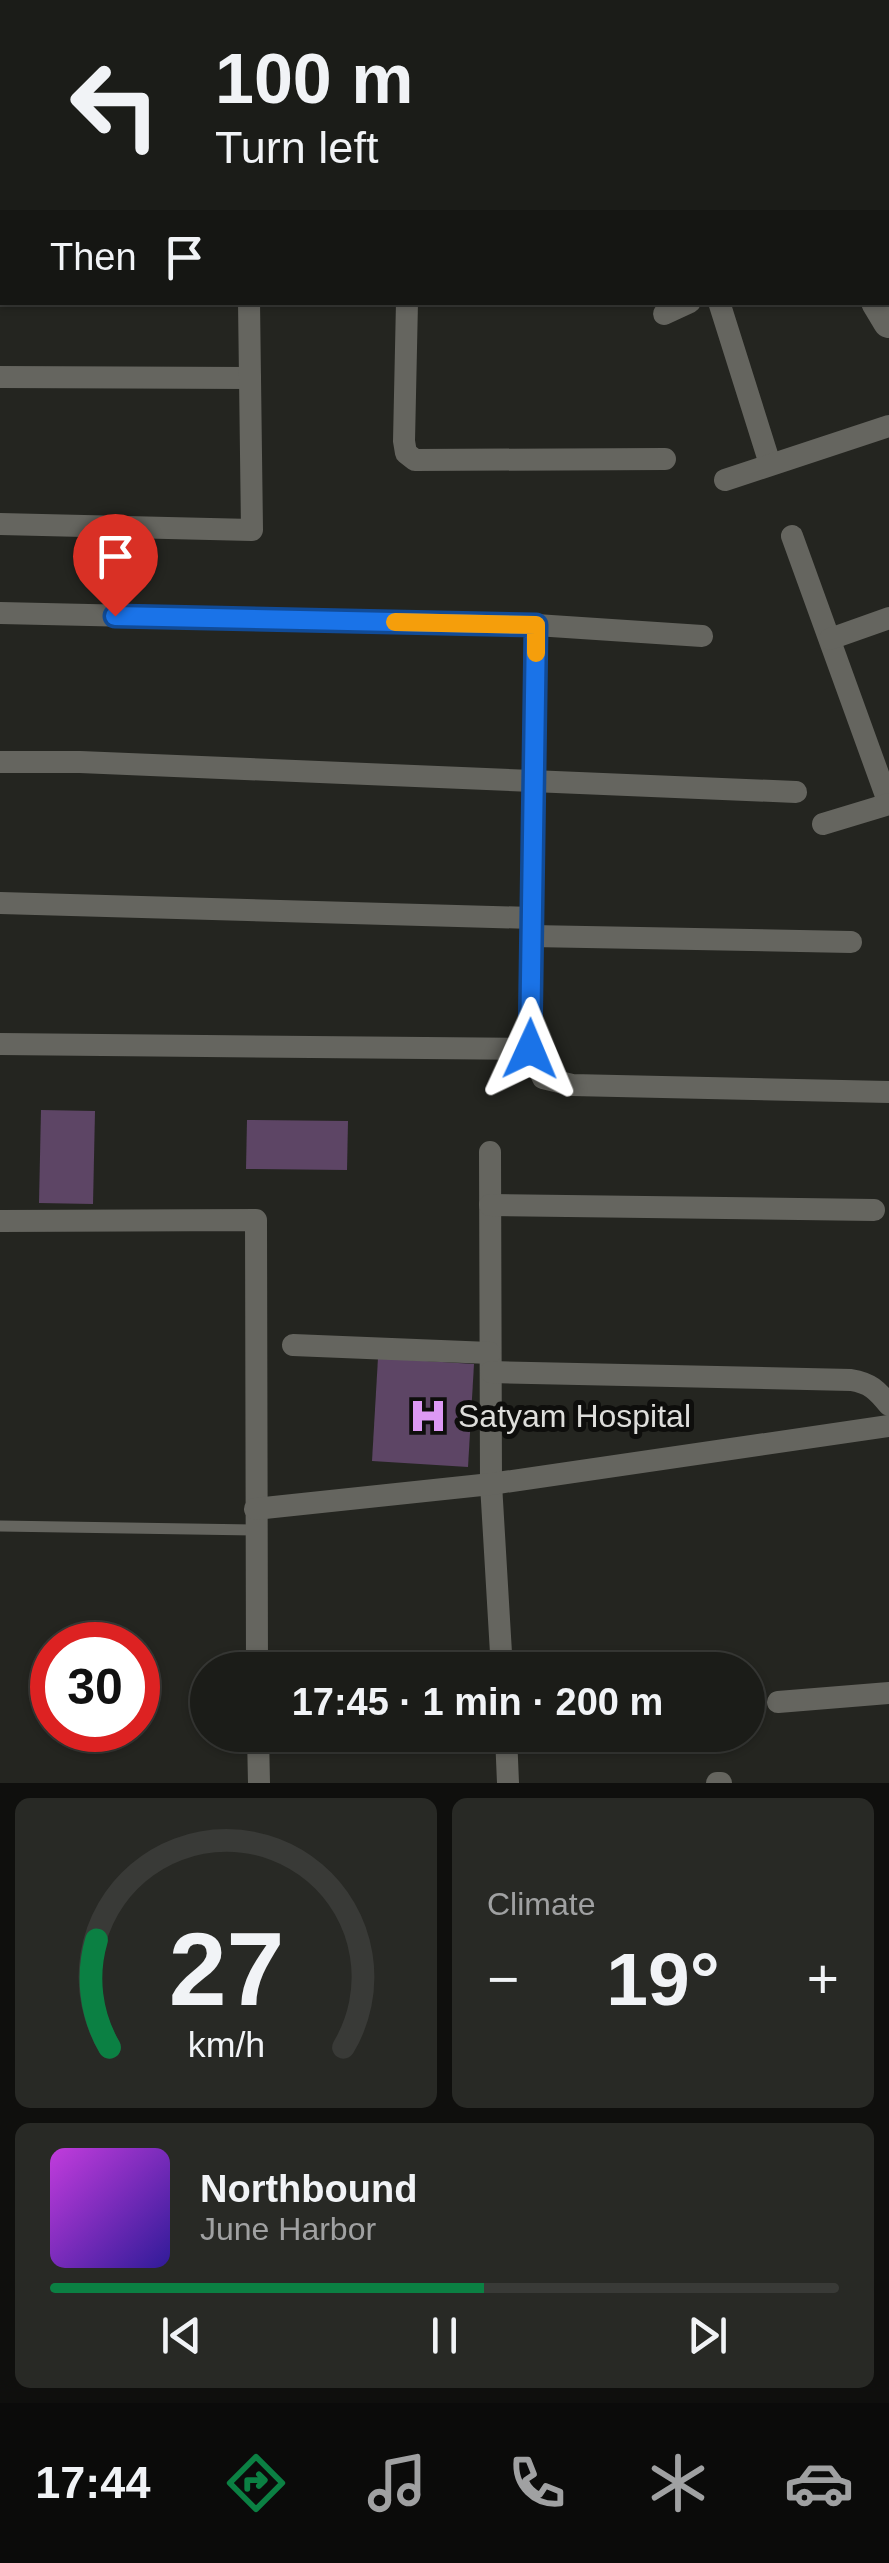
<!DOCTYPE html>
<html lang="en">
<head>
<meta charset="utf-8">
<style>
	body { margin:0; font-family:Helvetica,sans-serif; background:#282925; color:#f1f3f6; height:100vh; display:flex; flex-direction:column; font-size:38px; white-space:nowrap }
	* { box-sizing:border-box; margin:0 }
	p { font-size:32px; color:#a0a1a2 }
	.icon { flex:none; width:55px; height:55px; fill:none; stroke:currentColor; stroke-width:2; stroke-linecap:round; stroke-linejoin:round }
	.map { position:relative; height:1783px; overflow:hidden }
	.details { display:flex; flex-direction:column; gap:15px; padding:15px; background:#0f0f0d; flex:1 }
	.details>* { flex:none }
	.banner { position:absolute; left:0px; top:0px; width:890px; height:305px; box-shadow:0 2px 8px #0004,0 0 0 2px #393a37; background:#1b1c18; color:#f1f3f6; overflow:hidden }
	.speed { position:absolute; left:30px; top:1622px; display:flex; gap:20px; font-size:50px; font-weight:700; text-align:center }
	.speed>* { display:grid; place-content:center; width:130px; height:130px; border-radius:50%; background:#1b1c18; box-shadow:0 2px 8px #0004,0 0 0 2px #393a37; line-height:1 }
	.speed .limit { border:15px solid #d22; background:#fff; color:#111 }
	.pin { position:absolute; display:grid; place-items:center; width:85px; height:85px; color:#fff; margin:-102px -42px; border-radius:50% 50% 50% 0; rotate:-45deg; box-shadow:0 0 10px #0007 }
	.pin .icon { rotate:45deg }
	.me { position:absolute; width:110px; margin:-55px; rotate:1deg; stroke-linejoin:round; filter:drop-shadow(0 0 8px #0008) }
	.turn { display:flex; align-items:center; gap:35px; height:210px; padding:0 50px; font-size:45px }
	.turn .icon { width:130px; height:130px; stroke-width:2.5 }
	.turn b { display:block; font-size:70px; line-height:85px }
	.then { display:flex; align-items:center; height:95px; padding:0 50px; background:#0003; gap:20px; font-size:38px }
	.big { font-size:75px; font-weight:800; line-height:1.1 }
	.details .card { flex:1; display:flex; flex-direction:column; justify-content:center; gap:15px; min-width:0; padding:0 35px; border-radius:15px; background:#282925 }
	.details .dial { align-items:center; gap:0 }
	.dial svg { height:260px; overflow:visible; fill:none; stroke:#393a37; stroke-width:7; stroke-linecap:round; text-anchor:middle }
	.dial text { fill:#f1f3f6; stroke:none }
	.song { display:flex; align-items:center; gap:30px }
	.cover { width:120px; height:120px; border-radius:15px; background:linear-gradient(135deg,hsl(290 70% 55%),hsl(250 70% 35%)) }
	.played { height:10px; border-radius:5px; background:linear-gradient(90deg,#0b8043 55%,#393a37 55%) }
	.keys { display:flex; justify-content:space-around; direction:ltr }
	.heat { display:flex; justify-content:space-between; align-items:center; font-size:55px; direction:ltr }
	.details .tiles { flex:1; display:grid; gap:15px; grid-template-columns:1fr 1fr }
	.card:last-child { grid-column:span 2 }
	.trip { position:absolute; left:190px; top:1652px; width:575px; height:100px; border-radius:50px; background:#1b1c18; box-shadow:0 2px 8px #0004,0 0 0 2px #393a37; font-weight:800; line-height:100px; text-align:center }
	.tab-bar { display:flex; height:160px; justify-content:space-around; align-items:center; background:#0b0b0a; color:#a0a1a2 }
	.tab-bar .icon { width:70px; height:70px }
	.tab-bar .on { color:#0b8043 }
	.tab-bar b { font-size:45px; color:#f1f3f6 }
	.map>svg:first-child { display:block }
</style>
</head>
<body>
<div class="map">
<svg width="889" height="1783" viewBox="0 0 889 1783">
	<rect width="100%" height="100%" fill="#242520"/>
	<g fill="#5d4565">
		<path d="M 41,1110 L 95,1111 L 93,1204 L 39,1203 Z"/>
		<path d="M 247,1120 L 348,1121 L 347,1170 L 246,1169 Z"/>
		<path d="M 378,1358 L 474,1364 L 468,1467 L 372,1461 Z"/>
	</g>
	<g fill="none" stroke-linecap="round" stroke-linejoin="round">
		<path stroke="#65655f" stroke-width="11" d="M 0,1526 L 254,1530"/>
		<g stroke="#65655f" stroke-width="22">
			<path d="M 438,2 L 446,0"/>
			<path d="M 0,70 L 2,70"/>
			<path d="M 888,113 L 889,113"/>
			<path d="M 0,219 L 2,219"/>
			<path d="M 407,302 L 404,441 L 406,453 L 415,460 L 665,459"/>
			<path d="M 719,302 L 770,464"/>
			<path d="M 664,314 L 690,302"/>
			<path d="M 0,377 L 250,378"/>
			<path d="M 725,480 L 889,426"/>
			<path d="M 0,524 L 252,530 L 249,302"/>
			<path d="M 792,536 L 889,804"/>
			<path d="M 0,613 L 536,625 L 702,636"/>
			<path d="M 536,625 L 530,1049 L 543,1078 L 572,1085 L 889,1092"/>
			<path d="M 830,639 L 889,618"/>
			<path d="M 0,762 L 80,762 L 796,792"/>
			<path d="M 823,824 L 889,804"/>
			<path d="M 0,903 L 532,918"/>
			<path d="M 531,936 L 851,942"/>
			<path d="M 0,1044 L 530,1049"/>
			<path d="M 490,1152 L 491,1484 L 502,1670"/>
			<path d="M 490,1205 L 874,1210"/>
			<path d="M 0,1221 L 256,1220 L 257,1670"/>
			<path d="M 293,1345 L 490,1353"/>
			<path d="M 491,1372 L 851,1380 C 870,1383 877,1390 889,1405"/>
			<path d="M 255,1509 L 491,1484 L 889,1426"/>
			<path d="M 778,1702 L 889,1693"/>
			<path d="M 258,1735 L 259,1783"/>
			<path d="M 506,1735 L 508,1783"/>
			<path d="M 717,1783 L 721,1783"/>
		</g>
		<g stroke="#65655f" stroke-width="32">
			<path d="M 706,0 L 708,2"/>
			<path d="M 753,0 L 755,2"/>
			<path d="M 888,232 L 889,235"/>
			<path d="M 877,302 L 889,322"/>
		</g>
	</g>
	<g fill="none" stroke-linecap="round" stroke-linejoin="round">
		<g stroke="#114b97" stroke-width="25">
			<path id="route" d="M 115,616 L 536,625 L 530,1049"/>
		</g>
		<use href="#route" stroke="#1a73e8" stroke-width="18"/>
		<path stroke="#f59e0b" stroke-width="18" d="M 395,622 L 536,625 L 536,653"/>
	</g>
	<defs>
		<g id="hospital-bare" transform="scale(3)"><path d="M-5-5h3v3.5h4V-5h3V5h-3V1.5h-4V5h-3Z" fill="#dd99f4" stroke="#0e0e0c" stroke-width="2.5" paint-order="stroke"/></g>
	</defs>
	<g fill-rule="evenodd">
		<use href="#hospital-bare" x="428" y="1416"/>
	</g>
	<g text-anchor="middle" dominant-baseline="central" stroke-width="10" stroke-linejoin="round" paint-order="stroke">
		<g font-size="32" fill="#dededb" stroke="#0e0e0c" text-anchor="start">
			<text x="458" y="1416">Satyam Hospital</text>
		</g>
	</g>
</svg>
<div class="speed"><div class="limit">30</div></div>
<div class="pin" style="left:115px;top:616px;background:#d93025"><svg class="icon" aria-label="arrive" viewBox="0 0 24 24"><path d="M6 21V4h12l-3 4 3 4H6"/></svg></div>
<svg class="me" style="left:530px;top:1049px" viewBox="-20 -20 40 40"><path d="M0-17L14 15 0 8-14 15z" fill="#1a73e8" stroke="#fff" stroke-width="4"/></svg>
<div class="trip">17:45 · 1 min · 200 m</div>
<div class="banner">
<div class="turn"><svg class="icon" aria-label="left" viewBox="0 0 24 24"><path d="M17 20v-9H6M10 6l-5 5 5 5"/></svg><div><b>100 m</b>Turn left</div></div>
<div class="then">Then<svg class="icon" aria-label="arrive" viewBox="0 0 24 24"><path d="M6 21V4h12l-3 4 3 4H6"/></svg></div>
</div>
</div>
<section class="details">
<div class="tiles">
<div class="card dial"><svg viewBox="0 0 100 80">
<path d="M14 69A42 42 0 1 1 86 69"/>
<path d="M14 69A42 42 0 0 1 10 36" stroke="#0b8043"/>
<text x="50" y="56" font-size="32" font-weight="700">27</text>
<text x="50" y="72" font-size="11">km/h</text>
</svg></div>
<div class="card"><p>Climate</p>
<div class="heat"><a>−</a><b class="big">19°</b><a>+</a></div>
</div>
<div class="card">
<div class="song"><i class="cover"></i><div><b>Northbound</b><p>June Harbor</p></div></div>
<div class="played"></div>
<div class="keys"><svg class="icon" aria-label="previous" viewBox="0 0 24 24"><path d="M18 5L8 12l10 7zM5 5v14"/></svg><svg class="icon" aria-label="pause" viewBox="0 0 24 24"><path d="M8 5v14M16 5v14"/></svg><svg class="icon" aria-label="next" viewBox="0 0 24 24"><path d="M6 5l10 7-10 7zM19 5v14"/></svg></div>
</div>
</div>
</section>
<nav class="tab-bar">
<b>17:44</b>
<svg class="icon on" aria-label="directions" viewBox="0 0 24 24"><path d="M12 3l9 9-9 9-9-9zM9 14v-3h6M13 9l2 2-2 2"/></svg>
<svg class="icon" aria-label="music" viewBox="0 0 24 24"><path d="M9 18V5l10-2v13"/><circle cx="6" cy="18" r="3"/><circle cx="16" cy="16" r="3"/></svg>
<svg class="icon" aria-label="phone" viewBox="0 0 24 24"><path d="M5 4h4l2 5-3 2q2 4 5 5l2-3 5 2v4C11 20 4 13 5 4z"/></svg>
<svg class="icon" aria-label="climate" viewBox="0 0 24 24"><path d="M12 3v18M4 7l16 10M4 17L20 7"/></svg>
<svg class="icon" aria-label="car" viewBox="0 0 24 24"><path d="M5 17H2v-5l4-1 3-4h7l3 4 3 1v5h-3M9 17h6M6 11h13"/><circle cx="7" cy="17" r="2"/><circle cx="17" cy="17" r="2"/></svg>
</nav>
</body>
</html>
